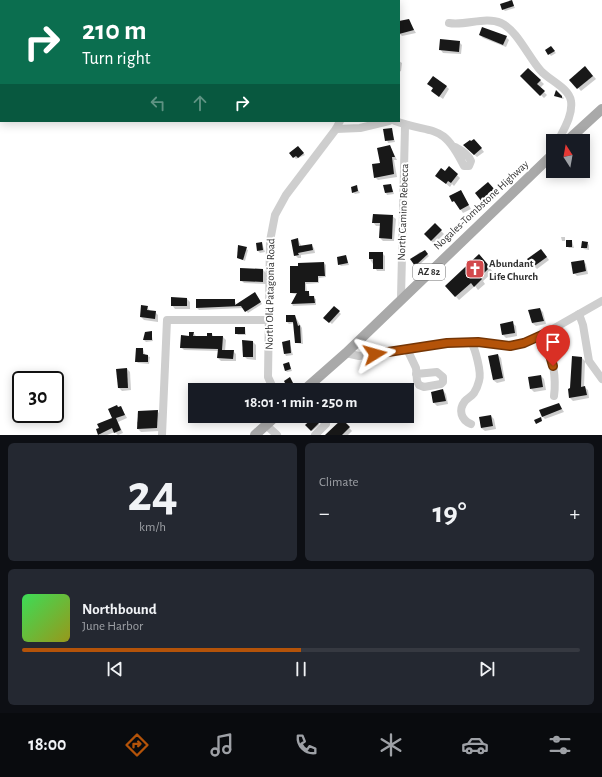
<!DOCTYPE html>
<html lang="en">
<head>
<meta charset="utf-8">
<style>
	body { margin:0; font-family:"Alegreya Sans",sans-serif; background:#242831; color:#f1f3f6; height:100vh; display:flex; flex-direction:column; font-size:15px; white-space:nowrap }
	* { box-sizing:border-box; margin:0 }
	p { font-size:13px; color:#9ea1a6 }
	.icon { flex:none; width:22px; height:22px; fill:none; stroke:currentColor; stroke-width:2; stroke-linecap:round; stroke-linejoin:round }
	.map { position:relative; height:435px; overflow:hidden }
	.sheet { display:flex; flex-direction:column; gap:8px; padding:8px; background:#0d0f14; flex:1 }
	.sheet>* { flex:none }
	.hud { position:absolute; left:0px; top:0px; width:400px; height:122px; box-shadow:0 2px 10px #0003; background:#0b6e4f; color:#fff; overflow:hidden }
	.needle { width:26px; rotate:349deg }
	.fabs { position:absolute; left:546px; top:134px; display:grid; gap:8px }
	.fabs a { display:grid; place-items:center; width:44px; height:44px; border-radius:0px; background:#171b24; box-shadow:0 2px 10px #0003; font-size:20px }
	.speed { position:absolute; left:12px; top:371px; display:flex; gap:8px; font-size:20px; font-weight:700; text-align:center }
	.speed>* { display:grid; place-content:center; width:52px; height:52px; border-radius:50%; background:#171b24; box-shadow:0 2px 10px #0003; line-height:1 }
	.speed .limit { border:2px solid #111; border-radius:6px; background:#fff; color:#111 }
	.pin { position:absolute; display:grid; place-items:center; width:34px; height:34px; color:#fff; margin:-41px -17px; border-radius:50% 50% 50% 0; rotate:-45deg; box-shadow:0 0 4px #0007 }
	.pin .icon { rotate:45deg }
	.me { position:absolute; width:44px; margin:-22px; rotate:82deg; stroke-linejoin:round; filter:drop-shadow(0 0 3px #0008) }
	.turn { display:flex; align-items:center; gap:14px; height:84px; padding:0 16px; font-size:18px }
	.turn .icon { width:52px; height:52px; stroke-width:2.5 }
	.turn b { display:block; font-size:28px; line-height:34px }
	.lanes { display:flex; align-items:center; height:38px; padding:0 16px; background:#0003; justify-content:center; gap:20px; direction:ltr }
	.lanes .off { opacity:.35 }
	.big { font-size:30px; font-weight:700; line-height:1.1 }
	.sheet .card { flex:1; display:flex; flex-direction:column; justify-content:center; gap:6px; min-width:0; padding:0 14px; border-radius:6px; background:#242831 }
	.sheet .dial { align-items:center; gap:0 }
	.dial b { font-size:52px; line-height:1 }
	.song { display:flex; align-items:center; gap:12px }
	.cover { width:48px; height:48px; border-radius:6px; background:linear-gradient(135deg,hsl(130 70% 55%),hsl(60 70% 35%)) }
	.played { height:4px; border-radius:2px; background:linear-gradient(90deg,#b45309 50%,#363941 50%) }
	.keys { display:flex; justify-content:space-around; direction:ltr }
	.heat { display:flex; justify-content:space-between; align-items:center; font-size:22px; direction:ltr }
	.sheet .tiles { flex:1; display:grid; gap:8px; grid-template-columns:1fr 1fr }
	.card:last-child { grid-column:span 2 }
	.trip { position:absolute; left:188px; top:383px; width:226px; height:40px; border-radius:0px; background:#171b24; box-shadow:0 2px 10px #0003; font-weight:700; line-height:40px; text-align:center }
	.tabs { display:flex; height:64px; justify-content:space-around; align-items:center; background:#090b0e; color:#9ea1a6 }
	.tabs .icon { width:28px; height:28px }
	.tabs .selected { color:#b45309 }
	.tabs b { font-size:18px; color:#f1f3f6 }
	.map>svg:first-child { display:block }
</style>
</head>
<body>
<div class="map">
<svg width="602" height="435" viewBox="0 0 602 435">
	<rect width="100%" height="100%" fill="#fff"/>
	<g fill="#0003">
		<path d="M 512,2 L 515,8 L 505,11 L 503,9 Z"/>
		<path d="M 408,20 L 416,33 L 402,36 L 399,33 L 399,22 Z"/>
		<path d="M 480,35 L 506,37 L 509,40 L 506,47 L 483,38 Z"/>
		<path d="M 459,42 L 462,45 L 461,54 L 443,53 L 440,49 Z"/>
		<path d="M 552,49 L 556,53 L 551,56 L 546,50 Z"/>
		<path d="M 399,61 L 402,63 L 401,71 L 399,72 Z"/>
		<path d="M 528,69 L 544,84 L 540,88 L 547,95 L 544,98 L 521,76 Z"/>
		<path d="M 588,70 L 596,79 L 581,91 L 571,80 Z"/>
		<path d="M 429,84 L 446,86 L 449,89 L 443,99 L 432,91 L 434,89 Z"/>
		<path d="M 556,92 L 564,98 L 563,99 L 555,96 Z"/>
		<path d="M 391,129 L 395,142 L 388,143 L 384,130 Z"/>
		<path d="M 477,143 L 484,152 L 477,157 L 467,148 Z"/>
		<path d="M 390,146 L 397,160 L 394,160 L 397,177 L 378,180 L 375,177 Z"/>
		<path d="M 298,147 L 305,155 L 296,159 L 291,154 Z"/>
		<path d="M 449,167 L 460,178 L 454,186 L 452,184 L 450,187 L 439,178 Z"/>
		<path d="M 488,183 L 498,194 L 486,205 L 476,194 Z"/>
		<path d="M 391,185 L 394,194 L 387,195 L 386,193 Z"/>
		<path d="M 356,186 L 360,193 L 355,194 L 353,192 Z"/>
		<path d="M 461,191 L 471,209 L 463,213 L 457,204 L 453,201 Z"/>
		<path d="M 392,216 L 396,219 L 394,241 L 383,241 L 380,238 L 381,226 L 376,226 L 373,222 Z"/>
		<path d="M 435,225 L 444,234 L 434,244 L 425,234 Z"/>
		<path d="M 561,237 L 565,237 L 565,241 L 562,241 Z"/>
		<path d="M 298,240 L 302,247 L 311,245 L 314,248 L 315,253 L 301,255 L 301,258 L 298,258 L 295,255 Z"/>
		<path d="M 572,241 L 574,248 L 569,248 L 567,246 Z"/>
		<path d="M 262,243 L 265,252 L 260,253 L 258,251 Z"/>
		<path d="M 587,243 L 589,245 L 589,250 L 584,249 L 582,247 Z"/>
		<path d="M 239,246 L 248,250 L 245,261 L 238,258 Z"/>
		<path d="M 420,252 L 426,253 L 429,256 L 417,267 L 411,259 Z"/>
		<path d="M 382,253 L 385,256 L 385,271 L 377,271 L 370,259 Z"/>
		<path d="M 544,253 L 549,260 L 537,269 L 534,266 Z"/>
		<path d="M 346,256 L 349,265 L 341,266 L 339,264 Z"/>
		<path d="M 482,259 L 493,272 L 483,281 L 485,284 L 478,290 L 475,286 L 459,300 L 446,286 Z"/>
		<path d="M 583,261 L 586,264 L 588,274 L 577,276 L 574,273 Z"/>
		<path d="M 324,263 L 326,265 L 326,277 L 319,278 L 319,283 L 306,284 L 307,292 L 310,294 L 310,297 L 316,299 L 316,305 L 293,306 L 292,304 L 298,295 L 291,293 Z"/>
		<path d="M 263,270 L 266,273 L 266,284 L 244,283 L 241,280 Z"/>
		<path d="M 257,296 L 262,304 L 248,313 L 244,308 L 199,310 L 197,308 L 234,300 L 237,305 Z"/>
		<path d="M 187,299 L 190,302 L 190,309 L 175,309 L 172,305 Z"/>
		<path d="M 147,307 L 150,311 L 155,312 L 158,315 L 158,322 L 144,320 L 141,317 Z"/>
		<path d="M 334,307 L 341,314 L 332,324 L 325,318 Z"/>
		<path d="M 540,309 L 543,312 L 546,324 L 536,326 L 532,323 L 530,311 Z"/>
		<path d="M 295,316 L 302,328 L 303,344 L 296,343 L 294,323 L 289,324 L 287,322 Z"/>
		<path d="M 512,323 L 516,326 L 517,336 L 506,338 L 503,335 Z"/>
		<path d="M 245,328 L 246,335 L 238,335 L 236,333 Z"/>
		<path d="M 151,332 L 153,341 L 146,342 L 144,340 L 146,333 Z"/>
		<path d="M 193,333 L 196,336 L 208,337 L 212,334 L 214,337 L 223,337 L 226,340 L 225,351 L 233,351 L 236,354 L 236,361 L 221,361 L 218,358 L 219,351 L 184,350 L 181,347 Z"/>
		<path d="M 289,341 L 293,355 L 286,356 L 285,354 Z"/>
		<path d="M 253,342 L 256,345 L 256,360 L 247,359 L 244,356 Z"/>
		<path d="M 143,349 L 145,355 L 150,357 L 149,364 L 138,363 L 136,361 Z"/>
		<path d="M 498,355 L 501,358 L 505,381 L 497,383 L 493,380 Z"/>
		<path d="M 582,358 L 585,361 L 584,387 L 588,390 L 589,398 L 573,401 L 570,398 L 571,389 Z"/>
		<path d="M 289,363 L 292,371 L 287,372 L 285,370 Z"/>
		<path d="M 127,369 L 130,372 L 131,390 L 122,391 L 119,388 Z"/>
		<path d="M 541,376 L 544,379 L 546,390 L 534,392 L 531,389 Z"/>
		<path d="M 291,380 L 294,385 L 290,388 L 288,386 Z"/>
		<path d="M 443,390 L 446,394 L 448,404 L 437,406 L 434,403 Z"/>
		<path d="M 559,404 L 564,412 L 545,419 L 542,416 Z"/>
		<path d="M 121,407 L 127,418 L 118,422 L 123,433 L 118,435 L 115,432 L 107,435 L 100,435 L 99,434 L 114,418 Z"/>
		<path d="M 157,411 L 160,414 L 160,431 L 141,432 L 138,429 L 137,422 Z"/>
		<path d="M 491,416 L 494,419 L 496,429 L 485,431 L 481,428 L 480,418 Z"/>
		<path d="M 315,418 L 319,425 L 312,431 L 307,425 Z"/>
		<path d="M 342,420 L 352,431 L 348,435 L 326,435 Z"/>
	</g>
	<g fill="#181818">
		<path d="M 512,0 L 514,6 L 502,10 L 500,4 Z"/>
		<path d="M 409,19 L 414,30 L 399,34 L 399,21 Z"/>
		<path d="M 482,27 L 507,36 L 503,45 L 479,35 Z"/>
		<path d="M 440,39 L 460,41 L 459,52 L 439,50 Z"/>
		<path d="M 551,46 L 555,51 L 548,55 L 545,50 Z"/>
		<path d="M 585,66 L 593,76 L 577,89 L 569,80 Z"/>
		<path d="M 528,68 L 541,80 L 537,84 L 545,91 L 540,96 L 520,76 Z"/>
		<path d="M 433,76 L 447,86 L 439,97 L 431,91 L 433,88 L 427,84 Z"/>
		<path d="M 556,90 L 562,96 L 562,98 L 554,96 Z"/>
		<path d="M 392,128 L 394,140 L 385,141 L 383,129 Z"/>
		<path d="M 474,139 L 482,148 L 474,155 L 463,145 L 470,140 L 471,141 Z"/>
		<path d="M 390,145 L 395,157 L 392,157 L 394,174 L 374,178 L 372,164 L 380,163 L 377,148 Z"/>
		<path d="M 298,146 L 304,153 L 298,158 L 296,156 L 293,158 L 289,153 Z"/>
		<path d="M 449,166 L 458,174 L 451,183 L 448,181 L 446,184 L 435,176 L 441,168 L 445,171 Z"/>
		<path d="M 488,182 L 496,191 L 482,202 L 475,193 Z"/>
		<path d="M 391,184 L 393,192 L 385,193 L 383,185 Z"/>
		<path d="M 357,185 L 358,191 L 352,193 L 351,187 Z"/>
		<path d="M 461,190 L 469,205 L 460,210 L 454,201 L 452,202 L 449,196 Z"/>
		<path d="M 373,214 L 393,215 L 392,239 L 379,238 L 380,223 L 372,223 Z"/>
		<path d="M 435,223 L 442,230 L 431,241 L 424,234 Z"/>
		<path d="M 298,238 L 299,246 L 312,244 L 313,250 L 298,253 L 299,255 L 294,256 L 291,240 Z"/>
		<rect x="566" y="240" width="6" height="7"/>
		<path d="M 582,241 L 588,242 L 587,248 L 581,248 Z"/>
		<path d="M 262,242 L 263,250 L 257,251 L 256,243 Z"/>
		<path d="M 238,245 L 247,247 L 243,260 L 237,258 Z"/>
		<path d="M 541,249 L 547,257 L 533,267 L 527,259 Z"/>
		<path d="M 425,250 L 428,254 L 415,266 L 410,259 Z"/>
		<path d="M 369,252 L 383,252 L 383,269 L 373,269 L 373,259 L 369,259 Z"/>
		<path d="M 479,254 L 490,267 L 480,277 L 482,279 L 474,287 L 471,283 L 455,297 L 445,286 Z"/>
		<path d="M 346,255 L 348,263 L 338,265 L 337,257 Z"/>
		<path d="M 584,260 L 586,271 L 573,274 L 571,262 Z"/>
		<path d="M 324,262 L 325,276 L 318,276 L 318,282 L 305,282 L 305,291 L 309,291 L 309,296 L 314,296 L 315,303 L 291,304 L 297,293 L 290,293 L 290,266 L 298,266 L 298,263 Z"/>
		<path d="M 240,268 L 263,269 L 263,282 L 240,281 Z"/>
		<path d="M 255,292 L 261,302 L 245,312 L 241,306 L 196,308 L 196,299 L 235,299 L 235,305 Z"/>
		<path d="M 171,297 L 187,298 L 187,306 L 171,306 Z"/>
		<path d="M 141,305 L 148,306 L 147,310 L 156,311 L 155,319 L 140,317 Z"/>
		<path d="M 334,306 L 340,311 L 329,323 L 323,318 Z"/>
		<path d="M 540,308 L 544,321 L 532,323 L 528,310 Z"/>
		<path d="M 286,315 L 295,315 L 298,326 L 300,325 L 301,343 L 295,343 L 293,322 L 286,322 Z"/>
		<path d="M 513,321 L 515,333 L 502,335 L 500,324 Z"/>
		<rect x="235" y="327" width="10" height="7"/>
		<path d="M 152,331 L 152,340 L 143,340 L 145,332 Z"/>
		<path d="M 189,332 L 194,332 L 193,336 L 207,336 L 207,333 L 212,333 L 212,336 L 223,336 L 222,350 L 234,350 L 233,359 L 217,358 L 218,349 L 180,348 L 181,335 L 189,336 Z"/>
		<path d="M 242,340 L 253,341 L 253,357 L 243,357 Z"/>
		<path d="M 290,340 L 291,353 L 284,354 L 282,342 Z"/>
		<path d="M 136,348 L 143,348 L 143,354 L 148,355 L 148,362 L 135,362 Z"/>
		<path d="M 498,354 L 503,378 L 493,380 L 488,356 Z"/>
		<path d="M 572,356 L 582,357 L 581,387 L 585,386 L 587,395 L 569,398 L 568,389 L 570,388 Z"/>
		<path d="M 289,362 L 291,369 L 285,371 L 283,364 Z"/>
		<path d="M 127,368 L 128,388 L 118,388 L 116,369 Z"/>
		<path d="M 541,375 L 543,387 L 530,389 L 528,377 Z"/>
		<path d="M 290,377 L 293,383 L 287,387 L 284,381 Z"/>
		<path d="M 443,389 L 446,401 L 433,403 L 431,392 Z"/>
		<path d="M 559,403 L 562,409 L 542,417 L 539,410 Z"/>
		<path d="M 117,405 L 118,407 L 121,406 L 125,415 L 116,418 L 121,430 L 114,433 L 112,428 L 98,435 L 96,429 L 99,428 L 97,424 L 112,418 L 108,409 Z"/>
		<path d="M 158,410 L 157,428 L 137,429 L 138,411 Z"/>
		<path d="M 491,415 L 493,426 L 481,428 L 479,417 Z"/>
		<path d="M 315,416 L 319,423 L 311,431 L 305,425 Z"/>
		<path d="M 541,417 L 542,421 L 536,424 L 534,420 Z"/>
		<path d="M 342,419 L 350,427 L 342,435 L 325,435 Z"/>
	</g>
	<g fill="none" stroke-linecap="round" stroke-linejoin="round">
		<g stroke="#cecece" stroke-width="8">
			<path d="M 350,0 L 351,1"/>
			<path d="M 449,23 C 466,26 485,16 501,23 C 517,30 529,58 541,71 C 549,80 569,88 571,101 C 573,115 564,129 558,141"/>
			<path d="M 395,121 C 435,135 442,122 464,166 L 469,166 L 471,161 C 468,154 462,151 455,147"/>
			<path d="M 336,129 L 360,128 L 389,121"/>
			<path d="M 401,298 L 405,126"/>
			<path d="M 579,314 L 583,325 L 589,361 L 602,379"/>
			<path d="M 544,334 C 552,355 557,375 554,396"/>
			<path d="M 471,342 C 475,348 482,373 479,381 C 478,385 476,390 474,393 C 472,396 468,398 465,401 C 458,410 461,420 471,424"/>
			<path d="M 407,349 L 416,368 L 417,381 L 419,385 L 424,387 L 441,384 L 443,382 L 443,377 L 437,372 L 416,374"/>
			<path d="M 346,353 L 359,356 L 447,343 L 479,342 L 510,346 L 524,343 L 544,334 L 602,301"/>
			<path d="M 274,390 L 268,377 L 270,241 L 275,215 L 286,195 L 336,129 L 340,121"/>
			<path d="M 266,425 L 277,435"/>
			<path d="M 162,435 L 167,320 L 269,320"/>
			<path d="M 315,435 L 326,424 L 320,416"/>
		</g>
		<g stroke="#a9a9a9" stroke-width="10">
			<path d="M 567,141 L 602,109"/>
			<path d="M 304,390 L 346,353 L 553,154"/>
			<path d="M 255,435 L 276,416"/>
		</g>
	</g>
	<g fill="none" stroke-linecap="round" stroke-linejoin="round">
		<g stroke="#753606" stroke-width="10">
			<path id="route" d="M 375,354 L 447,343 L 478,342 L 510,346 L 524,343 L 544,334 L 553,366"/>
		</g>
		<use href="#route" stroke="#b45309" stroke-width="7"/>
	</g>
	<defs>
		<g id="church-square" transform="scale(1)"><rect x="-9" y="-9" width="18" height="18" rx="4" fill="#d2494c" stroke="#fff"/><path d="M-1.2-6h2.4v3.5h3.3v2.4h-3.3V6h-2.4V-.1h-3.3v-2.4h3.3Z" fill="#fff"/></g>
	</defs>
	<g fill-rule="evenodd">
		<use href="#church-square" x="475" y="269"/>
	</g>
	<g text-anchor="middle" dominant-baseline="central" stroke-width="4" stroke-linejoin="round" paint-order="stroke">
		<rect fill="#fff" stroke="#6f6f6f" stroke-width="1" x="413" y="264" width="32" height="16" rx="3"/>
		<g font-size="10" font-weight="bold" fill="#313131">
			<text x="429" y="272">AZ 82</text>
		</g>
		<g font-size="11" fill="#313131" stroke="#fff">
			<text transform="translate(481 205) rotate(-43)">Nogales-Tombstone Highway</text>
			<text transform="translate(403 212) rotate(-88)">North Camino Rebecca</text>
			<text transform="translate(270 294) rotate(-89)">North Old Patagonia Road</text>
		</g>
		<g font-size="11" font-weight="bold" fill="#313131" stroke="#fff" text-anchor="start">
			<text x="489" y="263">Abundant<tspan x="489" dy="13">Life Church</tspan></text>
		</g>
	</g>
</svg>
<div class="fabs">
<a><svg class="needle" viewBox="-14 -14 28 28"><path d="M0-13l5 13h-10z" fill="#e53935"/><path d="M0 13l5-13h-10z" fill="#9ea1a6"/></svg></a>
</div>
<div class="speed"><div class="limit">30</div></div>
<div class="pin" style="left:553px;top:366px;background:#d93025"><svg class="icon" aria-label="arrive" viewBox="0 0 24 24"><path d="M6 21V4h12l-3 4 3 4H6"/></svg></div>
<svg class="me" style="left:375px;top:354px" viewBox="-20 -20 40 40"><path d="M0-17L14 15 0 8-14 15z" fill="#b45309" stroke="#fff" stroke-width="4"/></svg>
<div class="trip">18:01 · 1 min · 250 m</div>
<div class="hud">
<div class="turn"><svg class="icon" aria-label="right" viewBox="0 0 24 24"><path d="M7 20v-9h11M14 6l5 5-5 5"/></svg><div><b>210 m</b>Turn right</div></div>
<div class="lanes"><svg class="icon off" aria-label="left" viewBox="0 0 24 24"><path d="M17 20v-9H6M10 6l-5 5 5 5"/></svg><svg class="icon off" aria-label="ahead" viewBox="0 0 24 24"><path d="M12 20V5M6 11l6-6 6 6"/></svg><svg class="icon" aria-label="right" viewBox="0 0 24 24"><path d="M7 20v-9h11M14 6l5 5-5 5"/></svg></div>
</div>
</div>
<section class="sheet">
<div class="tiles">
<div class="card dial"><b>24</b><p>km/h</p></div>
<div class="card"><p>Climate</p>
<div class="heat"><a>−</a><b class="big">19°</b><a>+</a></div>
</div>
<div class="card">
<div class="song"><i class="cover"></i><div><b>Northbound</b><p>June Harbor</p></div></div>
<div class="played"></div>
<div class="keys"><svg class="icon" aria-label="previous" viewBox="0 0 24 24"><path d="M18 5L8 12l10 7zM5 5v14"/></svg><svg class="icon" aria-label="pause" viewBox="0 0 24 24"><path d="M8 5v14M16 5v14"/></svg><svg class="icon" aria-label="next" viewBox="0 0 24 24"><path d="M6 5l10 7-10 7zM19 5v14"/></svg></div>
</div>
</div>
</section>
<nav class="tabs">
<b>18:00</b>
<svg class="icon selected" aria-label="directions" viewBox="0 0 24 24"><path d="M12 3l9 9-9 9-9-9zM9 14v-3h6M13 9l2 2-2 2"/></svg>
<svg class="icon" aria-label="music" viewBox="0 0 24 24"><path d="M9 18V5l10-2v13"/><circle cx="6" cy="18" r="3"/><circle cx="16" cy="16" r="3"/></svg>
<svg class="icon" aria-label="phone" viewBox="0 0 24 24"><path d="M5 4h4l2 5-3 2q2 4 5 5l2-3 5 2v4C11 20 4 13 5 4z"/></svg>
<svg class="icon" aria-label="climate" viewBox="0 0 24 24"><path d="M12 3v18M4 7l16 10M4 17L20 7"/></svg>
<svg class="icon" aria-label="car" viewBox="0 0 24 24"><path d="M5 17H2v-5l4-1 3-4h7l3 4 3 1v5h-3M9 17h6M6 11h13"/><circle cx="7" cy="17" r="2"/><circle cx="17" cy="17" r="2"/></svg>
<svg class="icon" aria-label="filters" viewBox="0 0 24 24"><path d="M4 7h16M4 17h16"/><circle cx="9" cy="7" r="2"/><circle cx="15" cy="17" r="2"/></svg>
</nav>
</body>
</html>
